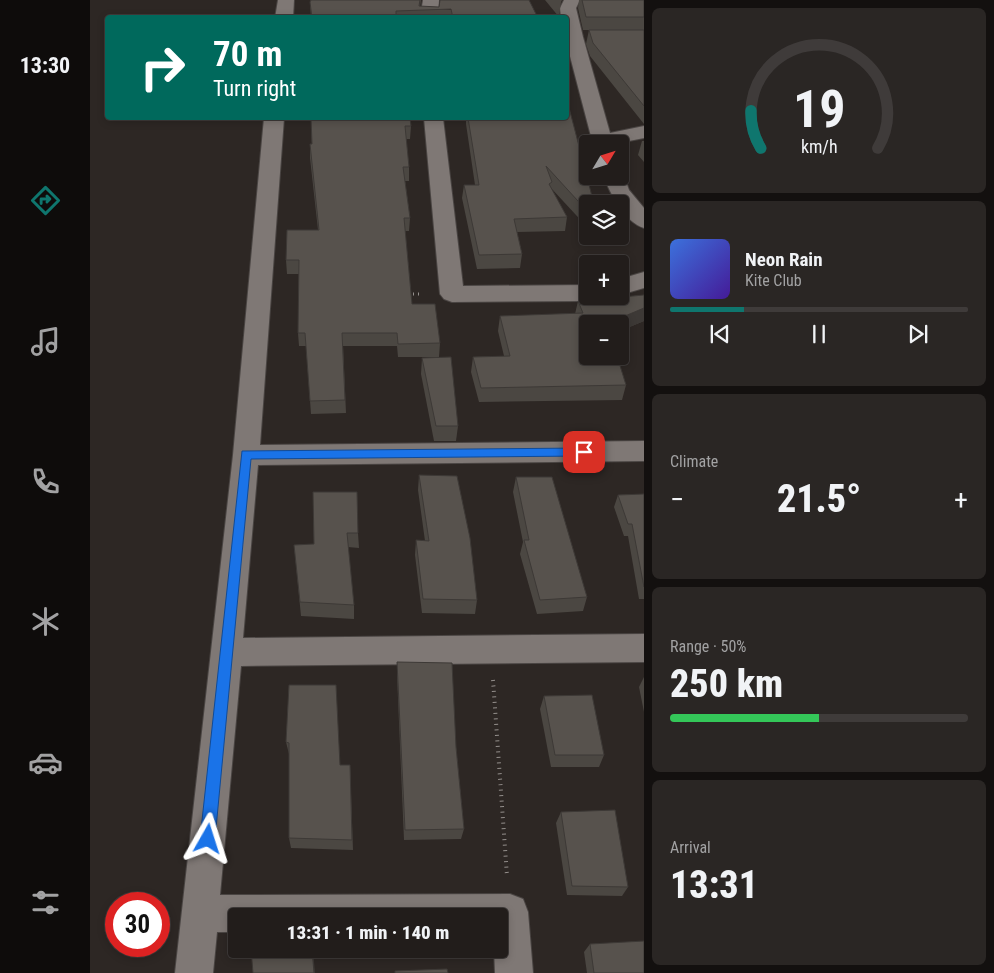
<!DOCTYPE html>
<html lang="en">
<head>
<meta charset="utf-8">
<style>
	body { margin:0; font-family:"Roboto Condensed",sans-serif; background:#2a2624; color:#f1f3f6; height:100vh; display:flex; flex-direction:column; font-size:19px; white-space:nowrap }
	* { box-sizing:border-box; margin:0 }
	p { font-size:16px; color:#a2a2a3 }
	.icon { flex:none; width:28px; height:28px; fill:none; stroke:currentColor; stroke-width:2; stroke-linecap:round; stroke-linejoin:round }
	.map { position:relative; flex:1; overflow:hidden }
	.side { display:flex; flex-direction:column; gap:8px; padding:8px; background:#13100f; width:350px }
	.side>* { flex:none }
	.guide { position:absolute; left:15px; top:15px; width:464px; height:105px; border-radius:5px; box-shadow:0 2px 8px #0003,0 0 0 1px #3f3b3a; background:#00695c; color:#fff; overflow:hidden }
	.needle { width:32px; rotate:52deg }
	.tools { position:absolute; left:489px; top:135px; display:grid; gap:10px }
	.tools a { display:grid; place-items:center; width:50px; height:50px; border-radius:5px; background:#221d1b; box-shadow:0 2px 8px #0003,0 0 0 1px #3f3b3a; font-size:25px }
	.speed { position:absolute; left:15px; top:892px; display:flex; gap:10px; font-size:25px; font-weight:700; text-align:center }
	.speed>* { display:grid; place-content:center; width:65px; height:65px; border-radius:50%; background:#221d1b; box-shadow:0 2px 8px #0003,0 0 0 1px #3f3b3a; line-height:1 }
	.speed .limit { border:8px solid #d22; background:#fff; color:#111 }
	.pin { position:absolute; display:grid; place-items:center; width:42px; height:42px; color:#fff; margin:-21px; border-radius:10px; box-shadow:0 2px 8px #0006 }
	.me { position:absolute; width:55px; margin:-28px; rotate:6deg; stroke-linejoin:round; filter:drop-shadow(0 0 4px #0008) }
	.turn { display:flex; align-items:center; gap:18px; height:105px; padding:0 25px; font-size:22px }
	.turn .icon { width:65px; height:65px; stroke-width:2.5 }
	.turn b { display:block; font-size:35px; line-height:42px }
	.big { font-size:38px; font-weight:800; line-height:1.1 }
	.side .widget { flex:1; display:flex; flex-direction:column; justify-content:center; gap:8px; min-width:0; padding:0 18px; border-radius:8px; background:#2a2624 }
	.side .dial { align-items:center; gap:0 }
	.dial svg { height:130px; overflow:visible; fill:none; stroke:#3f3b3a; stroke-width:7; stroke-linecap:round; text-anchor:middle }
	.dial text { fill:#f1f3f6; stroke:none }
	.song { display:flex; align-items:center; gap:15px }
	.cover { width:60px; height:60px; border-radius:8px; background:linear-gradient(135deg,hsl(220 70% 55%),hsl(260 70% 35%)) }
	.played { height:5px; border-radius:2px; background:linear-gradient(90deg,#0f766e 25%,#3f3b3a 25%) }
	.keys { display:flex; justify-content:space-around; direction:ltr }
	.heat { display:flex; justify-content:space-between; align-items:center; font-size:28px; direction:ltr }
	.charge { height:8px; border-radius:4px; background:linear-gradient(90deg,#34c759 50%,#3f3b3a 0) }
	.trip { position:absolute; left:138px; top:908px; width:280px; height:50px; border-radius:5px; background:#221d1b; box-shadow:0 2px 8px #0003,0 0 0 1px #3f3b3a; font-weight:800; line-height:50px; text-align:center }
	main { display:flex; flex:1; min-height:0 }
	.tab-bar { display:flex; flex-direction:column; width:90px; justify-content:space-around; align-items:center; background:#0e0c0b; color:#a2a2a3 }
	.tab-bar .icon { width:35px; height:35px }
	.tab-bar .selected { color:#0f766e }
	.tab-bar b { font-size:22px; color:#f1f3f6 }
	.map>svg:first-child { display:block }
</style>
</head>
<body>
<main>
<nav class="tab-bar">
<b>13:30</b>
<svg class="icon selected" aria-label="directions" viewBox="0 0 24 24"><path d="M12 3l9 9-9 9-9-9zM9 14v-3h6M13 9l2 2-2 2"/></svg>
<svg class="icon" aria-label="music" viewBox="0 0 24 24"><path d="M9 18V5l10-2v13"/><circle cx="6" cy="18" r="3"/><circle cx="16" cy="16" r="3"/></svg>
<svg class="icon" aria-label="phone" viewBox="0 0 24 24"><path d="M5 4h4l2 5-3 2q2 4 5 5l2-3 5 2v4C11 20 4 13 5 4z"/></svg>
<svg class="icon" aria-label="climate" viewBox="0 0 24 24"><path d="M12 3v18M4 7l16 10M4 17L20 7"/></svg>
<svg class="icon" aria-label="car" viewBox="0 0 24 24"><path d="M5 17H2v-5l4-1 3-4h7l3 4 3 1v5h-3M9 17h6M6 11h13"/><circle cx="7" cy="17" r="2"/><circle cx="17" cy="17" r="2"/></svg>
<svg class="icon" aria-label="filters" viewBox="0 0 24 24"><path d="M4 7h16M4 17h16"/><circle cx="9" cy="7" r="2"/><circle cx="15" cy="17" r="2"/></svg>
</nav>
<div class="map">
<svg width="554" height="973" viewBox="0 0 554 973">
	<rect width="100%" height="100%" fill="#2d2724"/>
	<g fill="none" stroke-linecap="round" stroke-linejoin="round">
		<g stroke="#4a4543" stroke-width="2">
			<g id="minor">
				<path d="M 188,0 L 204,0 L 203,18 L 185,18 Z"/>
				<path d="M 333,0 L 349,0 L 348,18 L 330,18 Z"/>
				<path d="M 474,0 L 490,0 L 486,8 L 493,37 L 520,133 L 554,126 L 554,138 L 524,144 L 503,144 L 476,41 L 476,18 L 471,18 L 470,8 Z"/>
				<path d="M 174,118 L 194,118 L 170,445 L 554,441 L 554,461 L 168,465 L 153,638 L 554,634 L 554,662 L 151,666 L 130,895 L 420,894 L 433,899 L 438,912 L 443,973 L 405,973 L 404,949 L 409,949 L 409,916 L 146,916 L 146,932 L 127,932 L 123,973 L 85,973 L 143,455 Z"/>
				<path d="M 334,118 L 353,118 L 373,286 L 498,285 L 498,296 L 508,296 L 506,298 L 498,301 L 362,302 L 354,299 L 350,294 Z"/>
				<path d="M 530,171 L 534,176 L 539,190 L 554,208 L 554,228 C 536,223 519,193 514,176 L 530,176 Z"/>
				<path d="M 554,272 L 554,288 L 530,295 L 530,279 Z"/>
			</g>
		</g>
		<path stroke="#948f8c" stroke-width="3" stroke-dasharray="1 4" stroke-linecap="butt" d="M 318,294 L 331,294"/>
		<path stroke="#948f8c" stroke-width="4" stroke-dasharray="1 4.5" stroke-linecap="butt" d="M 403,680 L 417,876"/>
		<use href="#minor" fill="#7f7875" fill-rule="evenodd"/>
	</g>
	<g fill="#4b4742">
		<path d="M 221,0 L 331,0 L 330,7 L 448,18 L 221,18 L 220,2 Z"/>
		<path d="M 455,0 L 472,0 L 471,2 L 469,17 Z"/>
		<path d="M 489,0 L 554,0 L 554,124 L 500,56 L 496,44 L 499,30 L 527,30 L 493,30 L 488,8 Z"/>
		<path d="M 221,118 L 321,126 L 320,139 L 316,139 L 319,167 L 319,181 L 315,181 L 320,218 L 319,231 L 315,231 L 322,304 L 350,343 L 349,357 L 308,357 L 307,346 L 253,346 L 256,413 L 221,414 L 216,346 L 209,346 L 208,333 L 209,274 L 197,274 L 196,260 L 228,230 L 220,158 L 220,144 L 222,144 Z"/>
		<path d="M 376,118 L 476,118 L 498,204 L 498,228 L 461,188 L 477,217 L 475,231 L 427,232 L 432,254 L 430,268 L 387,269 L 372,198 L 374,185 L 385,185 L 376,124 Z"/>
		<path d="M 552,141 L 554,141 L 554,162 L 548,155 Z"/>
		<path d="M 554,295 L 554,321 L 530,331 L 498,324 L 536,385 L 532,400 L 389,402 L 381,372 L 383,357 L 414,356 L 408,331 L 410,316 L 485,314 L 488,301 Z"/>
		<path d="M 332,358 L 368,426 L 366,441 L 344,441 L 331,374 Z"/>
		<path d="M 329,475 L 387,600 L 385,614 L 332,613 L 325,555 L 326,540 L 335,541 L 328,490 Z"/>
		<path d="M 426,477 L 497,597 L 493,611 L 447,614 L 430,554 L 433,542 L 423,492 Z"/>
		<path d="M 223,492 L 268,533 L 269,548 L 258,547 L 264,605 L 264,619 L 211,616 L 204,545 L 224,544 Z"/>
		<path d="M 554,494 L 554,599 L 549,599 L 538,536 L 534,536 L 524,507 L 528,495 Z"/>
		<path d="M 307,662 L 366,747 L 374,829 L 371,839 L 314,840 L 307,675 Z"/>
		<path d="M 554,677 L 554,712 L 549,687 Z"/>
		<path d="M 199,685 L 250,765 L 260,765 L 263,850 L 201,848 L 199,838 L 199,754 L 196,742 Z"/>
		<path d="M 454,696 L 514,755 L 509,767 L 461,767 L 450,709 Z"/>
		<path d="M 471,812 L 538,887 L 532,896 L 477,895 L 466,823 Z"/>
		<path d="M 500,944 L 554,973 L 497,973 L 494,952 Z"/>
	</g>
	<g fill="#3d3936">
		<path d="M 554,308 L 554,321 L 530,331 L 530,324 L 516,324 Z"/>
		<path d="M 222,949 L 223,950 L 225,973 L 224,973 Z"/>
	</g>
	<g fill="#57524d" stroke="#3d3936">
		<path d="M 221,0 L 330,0 L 329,6 L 349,7 L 350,0 L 439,0 L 448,18 L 363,18 L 361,9 L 306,11 L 306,18 L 222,18 L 220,2 Z"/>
		<path d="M 492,0 L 554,0 L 554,17 L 496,17 Z"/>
		<path d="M 499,30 L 554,30 L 554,106 L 503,43 Z"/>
		<path d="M 476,96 L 504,204 L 498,204 L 498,212 L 456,166 L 462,182 L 459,184 L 477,217 L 424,219 L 432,254 L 389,255 L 374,185 L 389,185 L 378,118 L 476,118 Z"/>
		<path d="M 221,118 L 320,118 L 321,126 L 315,126 L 319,167 L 313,167 L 320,218 L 314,218 L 322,304 L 345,304 L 350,343 L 308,344 L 307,333 L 252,333 L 255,400 L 220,401 L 215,333 L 208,333 L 209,260 L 196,260 L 197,230 L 229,230 L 220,144 L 222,144 Z"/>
		<path d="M 554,295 L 554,308 L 516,324 L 498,324 L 498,356 L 527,356 L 536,385 L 391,388 L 383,357 L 420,356 L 410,316 L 493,313 L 488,301 Z"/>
		<path d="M 361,357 L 368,426 L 346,426 L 332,358 Z"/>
		<path d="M 329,475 L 367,476 L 380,538 L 387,600 L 333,599 L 326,540 L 339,541 Z"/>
		<path d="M 426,477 L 462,477 L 497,597 L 450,600 L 434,540 L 439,540 Z"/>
		<path d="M 223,492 L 267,492 L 268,533 L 257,533 L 264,605 L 210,602 L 204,545 L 224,544 Z"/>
		<path d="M 554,494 L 554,587 L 542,524 L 538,524 L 528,495 Z"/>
		<path d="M 307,662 L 362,663 L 366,747 L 374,829 L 315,830 Z"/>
		<path d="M 199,685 L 246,685 L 250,765 L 260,765 L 262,840 L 199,838 L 199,743 L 196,742 Z"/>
		<path d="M 502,695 L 514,755 L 465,755 L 454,696 Z"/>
		<path d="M 525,810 L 538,887 L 482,886 L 471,812 Z"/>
		<path d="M 554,941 L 554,973 L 504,973 L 500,944 Z"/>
		<path d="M 161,949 L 222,949 L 224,973 L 163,973 Z"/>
		<path d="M 357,969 L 358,973 L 305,973 L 305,971 Z"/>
	</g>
	<path fill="#1a73e8" stroke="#114b97" d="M 494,448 L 500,452 L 494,456 L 161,459 L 125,839 L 123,844 L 118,846 L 113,844 L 110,839 L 152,451 Z"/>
</svg>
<div class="tools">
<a><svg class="needle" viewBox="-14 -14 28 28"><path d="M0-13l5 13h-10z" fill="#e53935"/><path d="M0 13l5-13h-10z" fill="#a2a2a3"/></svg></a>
<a><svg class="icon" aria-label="layers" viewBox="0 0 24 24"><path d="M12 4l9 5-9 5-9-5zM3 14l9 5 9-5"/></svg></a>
<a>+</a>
<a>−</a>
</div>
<div class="speed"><div class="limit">30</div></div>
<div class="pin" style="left:494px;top:452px;background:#d93025"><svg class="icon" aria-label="arrive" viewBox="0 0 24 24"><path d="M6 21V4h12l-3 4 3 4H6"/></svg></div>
<svg class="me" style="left:118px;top:839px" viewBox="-20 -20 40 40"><path d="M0-17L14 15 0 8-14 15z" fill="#1a73e8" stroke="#fff" stroke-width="4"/></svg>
<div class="trip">13:31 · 1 min · 140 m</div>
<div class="guide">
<div class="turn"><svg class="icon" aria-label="right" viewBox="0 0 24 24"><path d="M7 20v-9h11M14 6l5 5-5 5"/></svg><div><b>70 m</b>Turn right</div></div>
</div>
</div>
<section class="side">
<div class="widget dial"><svg viewBox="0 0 100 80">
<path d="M14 69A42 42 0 1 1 86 69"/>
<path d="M14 69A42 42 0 0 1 8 46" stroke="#0f766e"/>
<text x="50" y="56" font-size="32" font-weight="700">19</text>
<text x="50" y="72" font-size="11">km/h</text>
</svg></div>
<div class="widget">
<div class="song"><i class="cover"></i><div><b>Neon Rain</b><p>Kite Club</p></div></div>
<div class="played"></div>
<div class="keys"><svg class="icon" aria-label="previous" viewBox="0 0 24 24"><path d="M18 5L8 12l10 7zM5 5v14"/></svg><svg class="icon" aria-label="pause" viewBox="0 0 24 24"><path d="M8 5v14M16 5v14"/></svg><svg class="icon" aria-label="next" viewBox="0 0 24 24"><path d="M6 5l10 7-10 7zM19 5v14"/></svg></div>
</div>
<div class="widget"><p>Climate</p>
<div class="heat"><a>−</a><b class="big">21.5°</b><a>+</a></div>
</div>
<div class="widget"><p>Range · 50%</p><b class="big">250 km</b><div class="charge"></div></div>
<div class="widget"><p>Arrival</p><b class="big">13:31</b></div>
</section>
</main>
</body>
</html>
